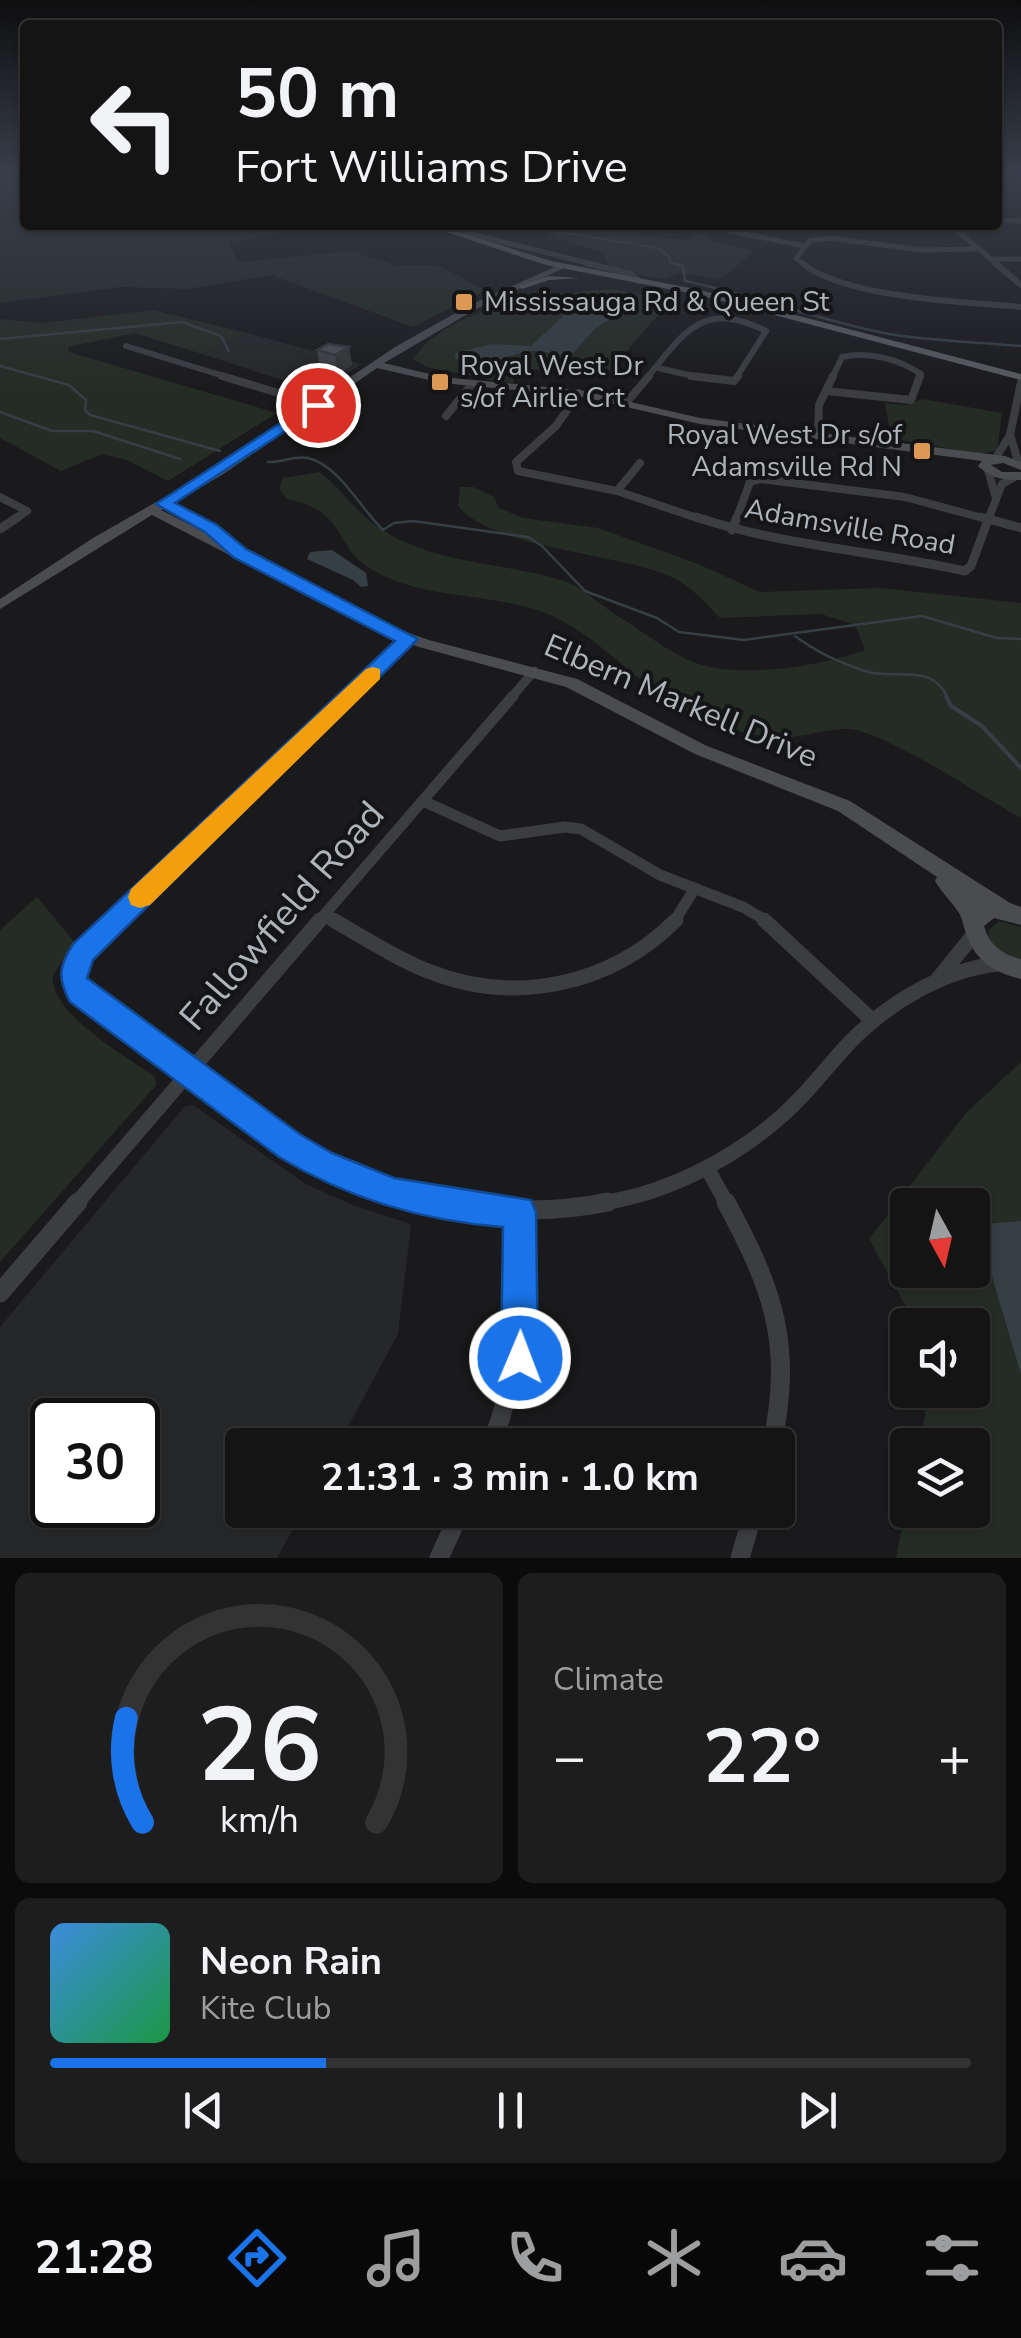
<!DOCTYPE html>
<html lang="en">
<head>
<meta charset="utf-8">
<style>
	body { margin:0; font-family:"Nunito Sans",sans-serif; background:#1d1d1e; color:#f1f3f6; height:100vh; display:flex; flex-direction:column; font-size:38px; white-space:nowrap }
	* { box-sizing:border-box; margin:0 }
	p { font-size:32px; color:#9d9ea0 }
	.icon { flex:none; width:55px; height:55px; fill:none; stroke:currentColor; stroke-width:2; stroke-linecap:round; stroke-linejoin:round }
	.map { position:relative; height:1558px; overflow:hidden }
	.drawer { display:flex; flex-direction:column; gap:15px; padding:15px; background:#0b0b0c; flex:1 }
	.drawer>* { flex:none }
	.guide { position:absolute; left:20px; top:20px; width:982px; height:210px; border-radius:10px; box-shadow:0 2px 8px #0004,0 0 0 2px #333334; background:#141415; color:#f1f3f6; overflow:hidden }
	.needle { width:65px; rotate:172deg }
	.controls { position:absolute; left:890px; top:1188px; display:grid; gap:20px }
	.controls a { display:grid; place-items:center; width:100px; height:100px; border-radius:10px; background:#141415; box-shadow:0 2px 8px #0004,0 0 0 2px #333334; font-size:50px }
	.speed { position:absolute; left:30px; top:1398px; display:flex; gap:20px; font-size:50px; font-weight:700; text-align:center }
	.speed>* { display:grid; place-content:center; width:130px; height:130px; border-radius:50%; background:#141415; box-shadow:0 2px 8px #0004,0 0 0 2px #333334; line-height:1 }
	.speed .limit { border:5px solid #111; border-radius:15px; background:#fff; color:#111 }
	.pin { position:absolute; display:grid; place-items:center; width:85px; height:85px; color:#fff; margin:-42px; border:5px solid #fff; border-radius:50%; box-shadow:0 2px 10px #0007 }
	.me { position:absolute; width:110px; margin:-55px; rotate:1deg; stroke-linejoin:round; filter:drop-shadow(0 0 8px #0008) }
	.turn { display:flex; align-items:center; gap:35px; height:210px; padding:0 50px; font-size:45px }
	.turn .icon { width:130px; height:130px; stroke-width:2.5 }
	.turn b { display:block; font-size:70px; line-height:85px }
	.big { font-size:75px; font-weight:700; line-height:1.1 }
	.drawer .card { flex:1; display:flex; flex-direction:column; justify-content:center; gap:15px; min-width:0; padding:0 35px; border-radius:15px; background:#1d1d1e }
	.drawer .dial { align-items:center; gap:0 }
	.dial svg { height:260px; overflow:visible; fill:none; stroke:#333334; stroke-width:7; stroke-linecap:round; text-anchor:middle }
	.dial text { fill:#f1f3f6; stroke:none }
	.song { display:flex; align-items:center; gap:30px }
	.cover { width:120px; height:120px; border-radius:15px; background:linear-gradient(135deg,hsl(210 70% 55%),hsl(140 70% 35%)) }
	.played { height:10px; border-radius:5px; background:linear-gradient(90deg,#1a73e8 30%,#333334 30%) }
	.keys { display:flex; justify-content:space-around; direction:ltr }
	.heat { display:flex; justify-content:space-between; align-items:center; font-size:55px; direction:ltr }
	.drawer .tiles { flex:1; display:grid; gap:15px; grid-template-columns:1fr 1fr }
	.card:last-child { grid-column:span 2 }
	.trip { position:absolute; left:225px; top:1428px; width:570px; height:100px; border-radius:10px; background:#141415; box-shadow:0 2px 8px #0004,0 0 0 2px #333334; font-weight:700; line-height:100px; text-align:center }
	.dock { display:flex; height:160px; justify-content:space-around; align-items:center; background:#080808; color:#9d9ea0 }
	.dock .icon { width:70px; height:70px }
	.dock .on { color:#1a73e8 }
	.dock b { font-size:45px; color:#f1f3f6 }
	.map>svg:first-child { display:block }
</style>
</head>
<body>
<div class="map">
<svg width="1021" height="1558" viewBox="0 0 1021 1558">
	<rect width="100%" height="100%" fill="#1a1a1c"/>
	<g fill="#262729" fill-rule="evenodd">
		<path d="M 247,333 L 362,364 L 319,392 L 202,354 Z"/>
		<path d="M 193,1105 L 306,1184 L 355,1206 L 411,1224 L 398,1334 L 338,1445 L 242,1445 L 242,1510 L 303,1510 L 277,1558 L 0,1558 L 0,1327 L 184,1107 ZM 52,1420 L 138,1420 L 138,1505 L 52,1505 Z"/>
	</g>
	<g fill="#252c25" fill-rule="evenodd">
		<path d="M 25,174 L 25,225 L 321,225 L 228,243 L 238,262 L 351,251 L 395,265 L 437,265 L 485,290 L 413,327 L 271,275 L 189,289 L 121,287 L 0,303 L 0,175 Z"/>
		<path d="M 558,225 L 634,229 L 642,236 L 690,240 L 694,239 L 692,235 L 701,233 L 713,241 L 754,251 L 720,280 L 681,273 L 663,279 L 614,270 L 599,251 L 550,236 L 546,232 Z"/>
		<path d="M 612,289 L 682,302 L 658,315 L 605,376 L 518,368 L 513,383 L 501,382 L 427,367 L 413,359 C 449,305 553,293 612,289 Z"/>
		<path d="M 153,310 L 247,333 L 202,354 L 135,333 L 68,347 L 69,352 L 277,413 L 168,481 L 127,460 L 102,454 L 61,471 L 0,438 L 0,319 L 42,323 Z"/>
		<path d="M 922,399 L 1002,413 L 997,450 L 979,454 L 891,438 L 885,403 L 907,405 Z"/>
		<path d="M 320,472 C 338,487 352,506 369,520 C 425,566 499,560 564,581 C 583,587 603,608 621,618 C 644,632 668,652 693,662 C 740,680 820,666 865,650 L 855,625 L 821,614 L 720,618 C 705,602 688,583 667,575 C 613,553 492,548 458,506 L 460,487 L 473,487 L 494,497 L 499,508 L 523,518 L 598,528 L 698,564 L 760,592 L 881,588 L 1021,603 L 1021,818 C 973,791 911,748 860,731 C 841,725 812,735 792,737 C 757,739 729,730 697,716 C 638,690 601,633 540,611 C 485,592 422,600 371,569 C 333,547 348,511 287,499 L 279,488 L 283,478 Z"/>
		<path d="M 37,897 L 75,943 L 53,975 C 48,1013 126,1056 155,1077 L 156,1085 L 0,1262 L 0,930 Z"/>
		<path d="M 999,921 L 1021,927 L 1021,959 C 1005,954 991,950 988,931 Z"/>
		<path d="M 1021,1062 L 1021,1558 L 896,1558 L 907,1500 L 908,1510 L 972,1510 L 972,1445 L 919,1445 L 925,1415 L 923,1390 L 972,1390 L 972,1325 L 916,1325 L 869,1239 L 966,1113 ZM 908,1205 L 972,1205 L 972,1270 L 908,1270 Z"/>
	</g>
	<g fill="#363f44">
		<path d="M 592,297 L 622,300 L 613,312 L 624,307 L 637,310 L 614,316 L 596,328 L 571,355 C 557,356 545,350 532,351 C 507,353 478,376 455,358 L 456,353 L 492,344 L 531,346 L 579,301 Z"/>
		<path d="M 332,550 L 366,573 L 368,586 L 361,587 L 353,580 L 307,559 L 310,552 Z"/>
		<path d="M 1021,1221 L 1021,1374 L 989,1266 L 986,1224 Z"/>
	</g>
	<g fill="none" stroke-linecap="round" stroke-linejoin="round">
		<g stroke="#363f44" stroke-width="2.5">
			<path d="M 518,225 L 658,248 L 670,257 L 670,263 L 683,266 L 685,281 C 754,295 820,321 889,334 C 932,341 977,342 1021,346"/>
			<path d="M 0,339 L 182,322 L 221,336 L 229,351"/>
			<path d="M 0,366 L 69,385 L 86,400 L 85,410 L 90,415 L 220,451"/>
			<path d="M 0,412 L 52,431 L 93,431 L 180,459"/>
			<path d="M 268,462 C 281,463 295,455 308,458 C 340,466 360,508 383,530 L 394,523 L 413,521 L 528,537 L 542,546 L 585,591 L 657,618 L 679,632 L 744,640 L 922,616 L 997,638 L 1021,639"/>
			<path d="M 795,636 C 815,651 840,663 865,671 C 894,681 931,661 948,698"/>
		</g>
		<path stroke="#363f44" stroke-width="4" d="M 946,696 L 951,706 L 982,726 L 1021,768"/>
		<g stroke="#3c3d41" stroke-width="5">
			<path d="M 998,220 L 1021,221"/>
			<path d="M 467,225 L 463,228 L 467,233 L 596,265"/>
			<path d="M 950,225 L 998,265"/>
			<path d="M 729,231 L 805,246"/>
			<path d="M 990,259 L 1021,259"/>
			<path d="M 805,265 L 796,258 L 810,241 L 828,238 L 923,250 L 976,249"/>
		</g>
		<g stroke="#3c3d41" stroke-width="6">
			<path d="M 586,263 L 631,274 L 639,281"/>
			<path d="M 802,263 C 844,298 966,302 1021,307"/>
			<path d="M 995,263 L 1021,285"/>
			<path d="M 126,346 L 230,378"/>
			<path d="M 658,368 L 702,378"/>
			<path d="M 647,378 C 685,331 703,300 766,331 L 736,378"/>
			<path d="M 832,378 L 842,357 C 868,351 899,359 921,374 L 919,378"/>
		</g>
		<g stroke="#3c3d41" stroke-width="8">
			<path d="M 222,376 L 318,405"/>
			<path d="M 691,376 L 734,381 L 738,376"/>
			<path d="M 826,391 L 911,400 L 920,376"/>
			<path d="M 579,393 L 556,426 L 516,462 L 518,471 L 617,491 L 703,520"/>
			<path d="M 626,403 L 649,376"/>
			<path d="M 446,416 L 472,384"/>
			<path d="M 818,434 L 819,405 L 833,376"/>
			<path d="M 1010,434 L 1019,465"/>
			<path d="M 995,459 L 1010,435 L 1021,382"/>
			<path d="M 988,470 L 996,498"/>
			<path d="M 617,491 L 640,463"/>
			<path d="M 0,497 L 27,511 L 14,520"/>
			<path d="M 736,520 L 750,482 L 761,479 L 905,497 L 990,520"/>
			<path d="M 988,520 L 1002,484 L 1013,478"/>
		</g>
		<g stroke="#3c3d41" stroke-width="9">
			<path d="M 696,517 C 783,546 875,551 965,571 L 971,566 L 989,517"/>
			<path d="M 981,517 L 1021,528"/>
			<path d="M 0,529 L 18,517"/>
			<path d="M 732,530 L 737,517"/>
			<path d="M 346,698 L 408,639"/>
			<path d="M 511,698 L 534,671"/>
		</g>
		<g stroke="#3c3d41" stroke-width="11">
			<path d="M 423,801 L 500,836 L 565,827 L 581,829 L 660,875 L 743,907 L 768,922"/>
			<path d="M 325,915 L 338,922"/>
			<path d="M 113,922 L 349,696"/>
			<path d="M 318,922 L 513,696"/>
			<path d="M 674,922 L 695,888"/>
		</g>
		<g stroke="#3c3d41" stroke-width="15">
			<path d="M 115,920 L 83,951 L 72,972 L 80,992 L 290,1146 L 349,1175 L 411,1196 L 456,1204"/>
			<path d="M 333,920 C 365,938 395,958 428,971 C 515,1006 611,985 676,920"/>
			<path d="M 764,920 L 873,1021"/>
			<path d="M 937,980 L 975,933"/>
			<path d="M 707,1168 L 727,1204"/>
			<path d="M 76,1204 L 320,920"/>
			<path d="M 592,1204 C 661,1197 733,1160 784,1114 C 809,1092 828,1065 851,1041 C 890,1002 943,970 998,964"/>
		</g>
		<g stroke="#3c3d41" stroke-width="19">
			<path d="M 442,1202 C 497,1212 554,1213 608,1202"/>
			<path d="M 726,1202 C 774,1291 793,1344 772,1445"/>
			<path d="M 0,1293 L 78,1202"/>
			<path d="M 491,1445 C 522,1368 521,1294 520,1212"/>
			<path d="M 439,1558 L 461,1510"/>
			<path d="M 740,1558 L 754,1510"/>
		</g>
		<path fill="#4a4c50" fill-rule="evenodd" d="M 561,264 L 564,268 L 476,309 L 384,363 L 442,377 L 579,390 L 700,418 L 1005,456 L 1021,462 L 1021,470 L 1003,463 L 991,465 L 1002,472 L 1021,472 L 1021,480 C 1003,480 992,479 978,466 L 982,461 L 700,424 L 579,396 L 442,383 L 377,368 L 222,475 L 161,510 L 386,625 L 429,640 L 577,679 L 707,746 L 850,801 L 1010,903 L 1021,907 L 1021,925 L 994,918 L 984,926 C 989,945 1003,955 1021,959 L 1021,979 C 996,973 976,962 967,936 C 964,929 963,920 959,913 C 952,902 942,893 935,881 L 937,877 L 838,811 L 695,754 L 566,687 L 419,647 L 376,631 L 152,515 L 0,609 L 0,599 L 93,538 L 214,469 L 395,347 L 470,305 Z"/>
		<g fill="#585b5f" fill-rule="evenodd">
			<path d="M 425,225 L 437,225 L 551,261 L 700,290 L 1021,374 L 1021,380 L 699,295 L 546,265 Z"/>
			<path d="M 549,276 L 580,278 L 549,280 L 522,289 L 518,286 Z"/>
		</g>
	</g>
	<path fill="#414346" d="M 349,347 L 352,365 L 338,374 L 320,369 L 317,350 Z"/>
	<path fill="#353739" d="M 349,347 L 352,365 L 338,374 L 335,355 Z"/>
	<path fill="#4c4e51" stroke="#353739" stroke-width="2.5" d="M 328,344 L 349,347 L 335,355 L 317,350 Z"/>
	<linearGradient id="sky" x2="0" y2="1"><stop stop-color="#0e0e0f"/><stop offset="0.44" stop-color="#383e4b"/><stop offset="1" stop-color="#383e4b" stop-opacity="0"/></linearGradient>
	<rect width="1021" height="393" fill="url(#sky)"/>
	<path fill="#1a73e8" stroke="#114b97" stroke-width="2.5" d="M 313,402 L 325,405 L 175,503 L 217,525 L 246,549 L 418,639 L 93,960 L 87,978 L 301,1135 L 332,1153 L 394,1178 L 531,1200 L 536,1212 L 538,1358 L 533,1371 L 520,1377 L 507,1371 L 501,1358 L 503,1227 C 422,1221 349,1199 279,1157 L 70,1002 C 57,978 59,965 74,943 L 395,641 L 233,557 L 205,532 L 156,504 Z"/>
	<path fill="#f59e0b" d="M 373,667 L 380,669 L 380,679 L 150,905 L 140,908 L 131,905 L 128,897 L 131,889 L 366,669 Z"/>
	<g fill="#dc9953" stroke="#151517" stroke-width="4">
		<rect x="454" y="292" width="20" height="20" rx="5"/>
		<rect x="430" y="372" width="20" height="20" rx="5"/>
		<rect x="912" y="441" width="20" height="20" rx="5"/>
	</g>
	<g text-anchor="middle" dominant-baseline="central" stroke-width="8" stroke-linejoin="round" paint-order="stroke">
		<g font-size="28" fill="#aeb4ba" stroke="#151517" text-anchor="start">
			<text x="484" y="302">Mississauga Rd &amp; Queen St</text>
			<text x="460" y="366">Royal West Dr<tspan x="460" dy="32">s/of Airlie Crt</tspan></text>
			<text x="902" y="435" text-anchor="end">Royal West Dr s/of<tspan x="902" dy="32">Adamsville Rd N</tspan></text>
		</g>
		<g font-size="28" fill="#aeb4ba" stroke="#151517">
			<text transform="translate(850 527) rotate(10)">Adamsville Road</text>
		</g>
		<g font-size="32" fill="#aeb4ba" stroke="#151517">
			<text transform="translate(681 701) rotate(23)">Elbern Markell Drive</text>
		</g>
		<g font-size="38" fill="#aeb4ba" stroke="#151517">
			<text transform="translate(282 916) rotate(-49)">Fallowfield Road</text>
		</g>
	</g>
</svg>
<div class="controls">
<a><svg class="needle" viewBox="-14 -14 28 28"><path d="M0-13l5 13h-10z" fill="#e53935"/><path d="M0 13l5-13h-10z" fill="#9d9ea0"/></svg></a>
<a><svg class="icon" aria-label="sound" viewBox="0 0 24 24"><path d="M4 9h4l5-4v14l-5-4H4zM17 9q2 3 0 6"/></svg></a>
<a><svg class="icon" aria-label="layers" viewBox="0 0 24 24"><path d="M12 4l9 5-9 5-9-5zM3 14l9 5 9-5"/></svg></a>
</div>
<div class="speed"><div class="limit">30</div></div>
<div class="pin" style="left:318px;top:405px;background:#d93025"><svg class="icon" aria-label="arrive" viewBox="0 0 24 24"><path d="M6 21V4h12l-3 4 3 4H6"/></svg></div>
<svg class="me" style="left:520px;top:1358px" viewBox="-20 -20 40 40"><circle r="17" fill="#1a73e8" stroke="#fff" stroke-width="3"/><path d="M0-11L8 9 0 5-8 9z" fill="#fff"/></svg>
<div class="trip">21:31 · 3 min · 1.0 km</div>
<div class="guide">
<div class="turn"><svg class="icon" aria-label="left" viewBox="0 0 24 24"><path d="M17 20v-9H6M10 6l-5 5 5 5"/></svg><div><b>50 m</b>Fort Williams Drive</div></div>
</div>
</div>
<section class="drawer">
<div class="tiles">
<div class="card dial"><svg viewBox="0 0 100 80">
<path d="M14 69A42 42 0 1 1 86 69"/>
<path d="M14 69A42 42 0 0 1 9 37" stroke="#1a73e8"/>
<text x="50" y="56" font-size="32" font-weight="700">26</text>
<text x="50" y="72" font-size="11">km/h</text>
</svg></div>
<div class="card"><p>Climate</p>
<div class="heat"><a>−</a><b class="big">22°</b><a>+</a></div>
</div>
<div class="card">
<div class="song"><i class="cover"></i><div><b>Neon Rain</b><p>Kite Club</p></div></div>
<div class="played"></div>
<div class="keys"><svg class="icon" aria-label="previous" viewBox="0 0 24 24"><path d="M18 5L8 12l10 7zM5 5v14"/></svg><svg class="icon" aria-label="pause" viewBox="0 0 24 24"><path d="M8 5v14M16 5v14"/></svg><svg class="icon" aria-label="next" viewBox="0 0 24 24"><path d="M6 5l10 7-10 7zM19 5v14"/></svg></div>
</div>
</div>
</section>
<nav class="dock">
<b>21:28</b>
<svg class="icon on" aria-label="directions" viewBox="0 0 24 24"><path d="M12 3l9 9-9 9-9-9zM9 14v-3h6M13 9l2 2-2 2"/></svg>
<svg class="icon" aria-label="music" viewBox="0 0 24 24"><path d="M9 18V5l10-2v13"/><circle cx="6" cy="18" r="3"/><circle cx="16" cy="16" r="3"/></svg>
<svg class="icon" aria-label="phone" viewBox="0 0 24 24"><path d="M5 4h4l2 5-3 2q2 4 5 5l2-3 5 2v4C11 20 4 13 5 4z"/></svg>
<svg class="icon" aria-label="climate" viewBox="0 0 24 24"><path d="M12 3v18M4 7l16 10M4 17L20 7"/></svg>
<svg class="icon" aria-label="car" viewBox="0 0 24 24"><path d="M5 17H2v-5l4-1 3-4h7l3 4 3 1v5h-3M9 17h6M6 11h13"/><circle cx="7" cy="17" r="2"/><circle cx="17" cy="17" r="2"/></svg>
<svg class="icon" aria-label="filters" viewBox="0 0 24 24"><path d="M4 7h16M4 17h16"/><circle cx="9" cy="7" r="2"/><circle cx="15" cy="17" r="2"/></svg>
</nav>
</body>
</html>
